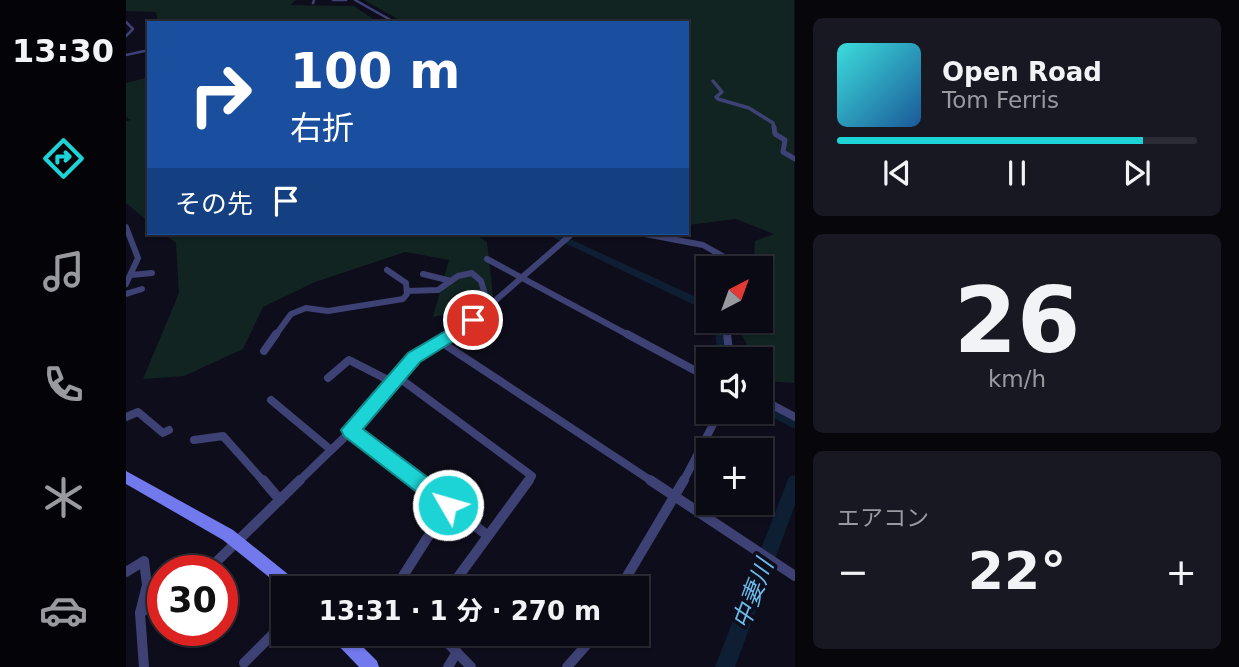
<!DOCTYPE html>
<html lang="ja">
<head>
<meta charset="utf-8">
<style>
	body { margin:0; font-family:"DejaVu Sans","Noto Sans JP",sans-serif; background:#181822; color:#f1f3f6; height:100vh; display:flex; flex-direction:column; font-size:26px; white-space:nowrap }
	* { box-sizing:border-box; margin:0 }
	p { font-size:23px; color:#999aa0 }
	.icon { flex:none; width:38px; height:38px; fill:none; stroke:currentColor; stroke-width:2; stroke-linecap:round; stroke-linejoin:round }
	.map { position:relative; flex:1; overflow:hidden }
	.details { display:flex; flex-direction:column; gap:18px; padding:18px; background:#06060b; width:444px }
	.details>* { flex:none }
	.hud { position:absolute; left:21px; top:21px; width:542px; height:214px; border-radius:0px; box-shadow:0 2px 5px #0004,0 0 0 2px #2a2b34; background:#1a4fa0; color:#fff; overflow:hidden }
	.needle { width:46px; rotate:41deg }
	.tools { position:absolute; left:570px; top:256px; display:grid; gap:14px }
	.tools a { display:grid; place-items:center; width:77px; height:77px; border-radius:0px; background:#0a0a14; box-shadow:0 2px 5px #0004,0 0 0 2px #2a2b34; font-size:35px }
	.speed { position:absolute; left:21px; top:555px; display:flex; gap:14px; font-size:35px; font-weight:700; text-align:center }
	.speed>* { display:grid; place-content:center; width:91px; height:91px; border-radius:50%; background:#0a0a14; box-shadow:0 2px 5px #0004,0 0 0 2px #2a2b34; line-height:1 }
	.speed .limit { border:10px solid #d22; background:#fff; color:#111 }
	.pin { position:absolute; display:grid; place-items:center; width:60px; height:60px; color:#fff; margin:-30px; border:4px solid #fff; border-radius:50%; box-shadow:0 2px 7px #0007 }
	.me { position:absolute; width:77px; margin:-38px; rotate:308deg; stroke-linejoin:round; filter:drop-shadow(0 0 5px #0008) }
	.turn { display:flex; align-items:center; gap:24px; height:147px; padding:0 28px; font-size:32px }
	.turn .icon { width:91px; height:91px; stroke-width:2.5 }
	.turn b { display:block; font-size:49px; line-height:60px }
	.then { display:flex; align-items:center; height:66px; padding:0 28px; background:#0003; gap:14px; font-size:26px }
	.big { font-size:52px; font-weight:700; line-height:1.1 }
	.details .tile { flex:1; display:flex; flex-direction:column; justify-content:center; gap:10px; min-width:0; padding:0 24px; border-radius:10px; background:#181822 }
	.details .dial { align-items:center; gap:0 }
	.dial b { font-size:91px; line-height:1 }
	.song { display:flex; align-items:center; gap:21px }
	.cover { width:84px; height:84px; border-radius:10px; background:linear-gradient(135deg,hsl(180 70% 55%),hsl(210 70% 35%)) }
	.played { height:7px; border-radius:4px; background:linear-gradient(90deg,#1cd4d5 85%,#2a2b34 85%) }
	.keys { display:flex; justify-content:space-around; direction:ltr }
	.heat { display:flex; justify-content:space-between; align-items:center; font-size:38px; direction:ltr }
	.trip { position:absolute; left:145px; top:576px; width:378px; height:70px; border-radius:0px; background:#0a0a14; box-shadow:0 2px 5px #0004,0 0 0 2px #2a2b34; font-weight:700; line-height:70px; text-align:center }
	main { display:flex; flex:1; min-height:0 }
	.menu { display:flex; flex-direction:column; width:126px; justify-content:space-around; align-items:center; background:#040408; color:#999aa0 }
	.menu .icon { width:49px; height:49px }
	.menu .active { color:#1cd4d5 }
	.menu b { font-size:32px; color:#f1f3f6 }
	.map>svg:first-child { display:block }
</style>
</head>
<body>
<main>
<nav class="menu">
<b>13:30</b>
<svg class="icon active" aria-label="directions" viewBox="0 0 24 24"><path d="M12 3l9 9-9 9-9-9zM9 14v-3h6M13 9l2 2-2 2"/></svg>
<svg class="icon" aria-label="music" viewBox="0 0 24 24"><path d="M9 18V5l10-2v13"/><circle cx="6" cy="18" r="3"/><circle cx="16" cy="16" r="3"/></svg>
<svg class="icon" aria-label="phone" viewBox="0 0 24 24"><path d="M5 4h4l2 5-3 2q2 4 5 5l2-3 5 2v4C11 20 4 13 5 4z"/></svg>
<svg class="icon" aria-label="climate" viewBox="0 0 24 24"><path d="M12 3v18M4 7l16 10M4 17L20 7"/></svg>
<svg class="icon" aria-label="car" viewBox="0 0 24 24"><path d="M5 17H2v-5l4-1 3-4h7l3 4 3 1v5h-3M9 17h6M6 11h13"/><circle cx="7" cy="17" r="2"/><circle cx="17" cy="17" r="2"/></svg>
</nav>
<div class="map">
<svg width="669" height="667" viewBox="0 0 669 667">
	<rect width="100%" height="100%" fill="#0e0d1b"/>
	<g fill="#112421">
		<path d="M 0,0 L 170,0 L 164,5 L 228,6 L 253,23 L 32,23 L 30,12 L 0,11 Z"/>
		<path d="M 238,0 L 668,0 L 668,383 L 640,381 L 635,373 L 635,359 L 628,359 L 611,325 L 612,320 L 635,320 L 635,268 L 627,268 L 629,241 L 648,234 L 610,219 L 562,225 L 562,23 L 279,23 Z"/>
		<path d="M 23,77 L 23,222 L 0,203 L 0,121 L 5,120 L 0,117 L 0,83 Z"/>
		<path d="M 37,233 L 346,233 L 361,242 L 368,304 L 307,317 L 323,260 L 279,252 L 189,282 L 137,307 L 117,349 L 58,376 L 17,379 L 53,293 L 50,243 Z"/>
	</g>
	<g fill="none" stroke-linecap="round" stroke-linejoin="round">
		<g fill="#0e1f33" fill-rule="evenodd">
			<path d="M 418,233 L 431,233 L 583,303 L 583,312 Z"/>
			<path d="M 588,320 L 600,320 L 604,359 L 592,359 Z"/>
			<path d="M 635,399 L 669,416 L 669,429 L 634,411 Z"/>
			<path d="M 669,475 L 669,505 L 609,667 L 589,667 L 661,482 L 663,477 Z"/>
		</g>
		<g stroke="#3e4174" stroke-width="2.5">
			<path d="M 207,0 L 220,0"/>
			<path d="M 229,0 L 270,23"/>
			<path d="M 187,3 L 188,0"/>
			<path d="M 0,22 L 7,29 L 0,36"/>
			<path d="M 0,55 L 23,50"/>
		</g>
		<path stroke="#3e4174" stroke-width="3.5" d="M 587,81 L 596,92 L 590,97 L 592,99 L 623,108 L 647,123 L 648,129"/>
		<path stroke="#3e4174" stroke-width="5" d="M 648,127 L 649,134 L 659,140 L 657,152 L 669,159"/>
		<g stroke="#3e4174" stroke-width="6">
			<path d="M 0,227 L 12,258 L 0,284"/>
			<path d="M 514,233 L 577,245 L 609,263 L 606,268"/>
			<path d="M 361,259 L 504,336"/>
			<path d="M 297,274 L 325,281"/>
			<path d="M 5,275 L 26,273"/>
			<path d="M 281,291 L 312,290 L 332,276 L 346,273 L 355,281 L 363,308"/>
			<path d="M 0,294 L 16,289"/>
			<path d="M 599,320 L 601,336"/>
			<path d="M 149,336 L 165,314 L 180,308 L 202,311 L 277,299 L 281,294 L 280,283 L 261,270"/>
			<path d="M 323,336 L 347,320 L 447,233"/>
		</g>
		<g stroke="#3e4174" stroke-width="8">
			<path d="M 501,334 L 583,378"/>
			<path d="M 601,334 L 604,359"/>
			<path d="M 312,340 L 527,482"/>
			<path d="M 138,351 L 150,334"/>
			<path d="M 272,377 L 406,476 L 402,482"/>
			<path d="M 202,378 L 223,360 L 268,383"/>
			<path d="M 635,399 L 669,417"/>
			<path d="M 145,400 L 205,450"/>
			<path d="M 0,417 L 12,412 L 37,433 L 43,430"/>
			<path d="M 225,431 L 292,482"/>
			<path d="M 68,440 L 97,436 L 138,482"/>
			<path d="M 172,482 L 225,431 L 288,358 L 325,334"/>
			<path d="M 557,482 L 594,411"/>
		</g>
		<g stroke="#3e4174" stroke-width="10">
			<path d="M 137,480 L 154,500"/>
			<path d="M 290,480 L 361,535"/>
			<path d="M 524,480 L 669,576"/>
			<path d="M 82,570 L 174,480"/>
			<path d="M 0,572 L 18,561 L 21,585 L 14,613 L 18,667"/>
			<path d="M 278,588 L 275,583 L 277,576 L 305,532"/>
			<path d="M 324,588 L 403,480"/>
			<path d="M 494,588 L 558,480"/>
			<path d="M 14,613 L 37,599"/>
			<path d="M 313,634 L 345,667"/>
			<path d="M 118,663 L 158,623"/>
			<path d="M 322,667 L 331,652"/>
			<path d="M 441,667 L 470,634"/>
		</g>
		<g fill="#7179ec" fill-rule="evenodd">
			<path d="M 0,471 L 107,530 L 173,583 L 176,588 L 158,588 L 158,589 L 97,540 L 0,484 Z"/>
			<path d="M 205,634 L 224,634 L 251,661 L 253,667 L 233,667 L 207,640 Z"/>
		</g>
	</g>
	<path fill="#1cd4d5" stroke="#128a8a" stroke-width="2" d="M 347,315 L 355,320 L 353,325 L 294,362 L 237,429 L 329,498 L 332,505 L 329,513 L 322,516 L 218,436 L 215,430 L 282,353 Z"/>
	<g text-anchor="middle" dominant-baseline="central" stroke-width="7" stroke-linejoin="round" paint-order="stroke">
		<g font-size="24" font-style="italic" fill="#69bbeb" stroke="#0e0d1b">
			<text transform="translate(627 594) rotate(-69)">中妻川</text>
		</g>
	</g>
</svg>
<div class="tools">
<a><svg class="needle" viewBox="-14 -14 28 28"><path d="M0-13l5 13h-10z" fill="#e53935"/><path d="M0 13l5-13h-10z" fill="#999aa0"/></svg></a>
<a><svg class="icon" aria-label="sound" viewBox="0 0 24 24"><path d="M4 9h4l5-4v14l-5-4H4zM17 9q2 3 0 6"/></svg></a>
<a>+</a>
</div>
<div class="speed"><div class="limit">30</div></div>
<div class="pin" style="left:347px;top:320px;background:#d93025"><svg class="icon" aria-label="arrive" viewBox="0 0 24 24"><path d="M6 21V4h12l-3 4 3 4H6"/></svg></div>
<svg class="me" style="left:322px;top:505px" viewBox="-20 -20 40 40"><circle r="17" fill="#1cd4d5" stroke="#fff" stroke-width="3"/><path d="M0-11L8 9 0 5-8 9z" fill="#fff"/></svg>
<div class="trip">13:31 · 1 分 · 270 m</div>
<div class="hud">
<div class="turn"><svg class="icon" aria-label="right" viewBox="0 0 24 24"><path d="M7 20v-9h11M14 6l5 5-5 5"/></svg><div><b>100 m</b>右折</div></div>
<div class="then">その先<svg class="icon" aria-label="arrive" viewBox="0 0 24 24"><path d="M6 21V4h12l-3 4 3 4H6"/></svg></div>
</div>
</div>
<section class="details">
<div class="tile">
<div class="song"><i class="cover"></i><div><b>Open Road</b><p>Tom Ferris</p></div></div>
<div class="played"></div>
<div class="keys"><svg class="icon" aria-label="previous" viewBox="0 0 24 24"><path d="M18 5L8 12l10 7zM5 5v14"/></svg><svg class="icon" aria-label="pause" viewBox="0 0 24 24"><path d="M8 5v14M16 5v14"/></svg><svg class="icon" aria-label="next" viewBox="0 0 24 24"><path d="M6 5l10 7-10 7zM19 5v14"/></svg></div>
</div>
<div class="tile dial"><b>26</b><p>km/h</p></div>
<div class="tile"><p>エアコン</p>
<div class="heat"><a>−</a><b class="big">22°</b><a>+</a></div>
</div>
</section>
</main>
</body>
</html>
